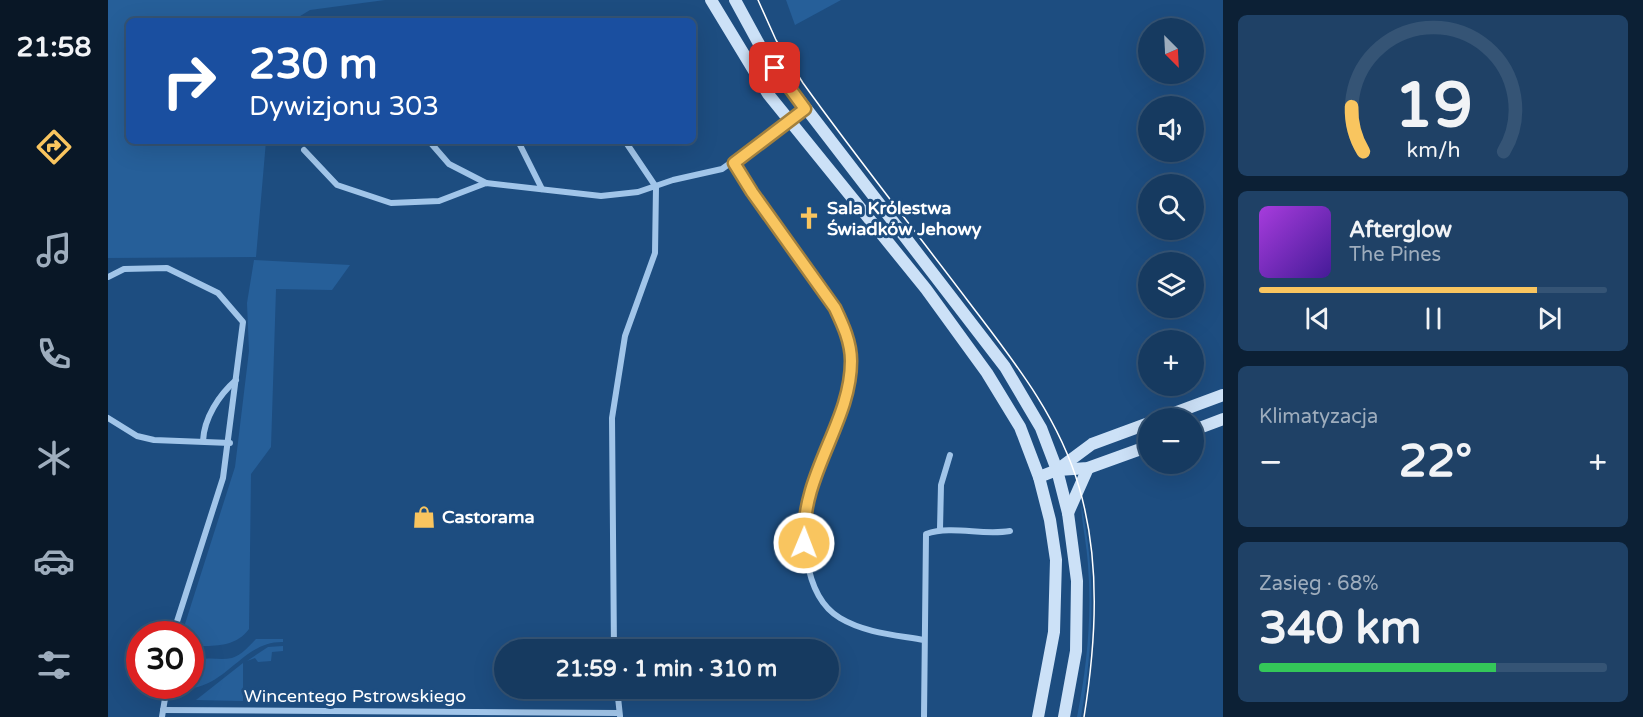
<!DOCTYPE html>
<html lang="pl">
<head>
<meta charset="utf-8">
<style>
	body { margin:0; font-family:"Varela Round",sans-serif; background:#1f4166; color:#f1f3f6; height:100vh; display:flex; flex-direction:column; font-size:22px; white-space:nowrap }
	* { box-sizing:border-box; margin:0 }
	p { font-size:20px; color:#9eadbd }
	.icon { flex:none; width:33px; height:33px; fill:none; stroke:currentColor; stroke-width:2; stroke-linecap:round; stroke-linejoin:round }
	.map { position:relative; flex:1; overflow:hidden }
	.side { display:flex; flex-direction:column; gap:15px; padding:15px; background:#0c2035; width:420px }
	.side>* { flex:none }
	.top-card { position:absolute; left:18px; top:18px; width:570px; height:126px; border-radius:9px; box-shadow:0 6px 24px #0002,0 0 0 2px #355475; background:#1a4fa0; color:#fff; overflow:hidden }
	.needle { width:39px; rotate:156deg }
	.tools { position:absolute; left:1030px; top:18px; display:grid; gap:12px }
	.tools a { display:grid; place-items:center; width:66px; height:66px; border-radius:50%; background:#163a60; box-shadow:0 6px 24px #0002,0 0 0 2px #355475; font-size:30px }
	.speed { position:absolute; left:18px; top:621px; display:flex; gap:12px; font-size:30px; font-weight:700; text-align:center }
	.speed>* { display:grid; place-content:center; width:78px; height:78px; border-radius:50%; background:#163a60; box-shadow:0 6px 24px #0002,0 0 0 2px #355475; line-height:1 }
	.speed .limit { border:9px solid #d22; background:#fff; color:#111 }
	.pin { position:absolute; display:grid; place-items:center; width:51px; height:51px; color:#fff; margin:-26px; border-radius:12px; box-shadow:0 3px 9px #0006 }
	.me { position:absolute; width:66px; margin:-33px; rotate:1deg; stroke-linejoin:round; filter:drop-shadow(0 0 4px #0008) }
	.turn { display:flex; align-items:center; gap:21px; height:126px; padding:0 24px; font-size:27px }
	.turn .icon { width:78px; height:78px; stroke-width:2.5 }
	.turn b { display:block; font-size:42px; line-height:51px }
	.big { font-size:45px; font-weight:700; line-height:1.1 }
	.side .card { flex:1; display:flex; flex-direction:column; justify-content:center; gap:9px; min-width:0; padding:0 21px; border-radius:9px; background:#1f4166 }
	.side .dial { align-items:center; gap:0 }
	.dial svg { height:156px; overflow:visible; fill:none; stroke:#355475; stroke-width:7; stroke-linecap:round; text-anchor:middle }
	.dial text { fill:#f1f3f6; stroke:none }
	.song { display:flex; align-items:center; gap:18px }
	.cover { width:72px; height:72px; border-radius:9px; background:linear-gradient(135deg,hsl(280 70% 55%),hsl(260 70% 35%)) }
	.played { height:6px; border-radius:3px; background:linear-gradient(90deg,#f9c55f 80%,#355475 80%) }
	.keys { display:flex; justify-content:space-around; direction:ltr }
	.heat { display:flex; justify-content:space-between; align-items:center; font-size:33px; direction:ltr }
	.charge { height:9px; border-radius:4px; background:linear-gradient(90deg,#34c759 68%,#355475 0) }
	.trip { position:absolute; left:386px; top:639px; width:345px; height:60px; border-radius:30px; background:#163a60; box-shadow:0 6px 24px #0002,0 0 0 2px #355475; font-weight:700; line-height:60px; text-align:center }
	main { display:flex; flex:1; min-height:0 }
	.tab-bar { display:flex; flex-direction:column; width:108px; justify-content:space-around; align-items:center; background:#091726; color:#9eadbd }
	.tab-bar .icon { width:42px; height:42px }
	.tab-bar .on { color:#f9c55f }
	.tab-bar b { font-size:27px; color:#f1f3f6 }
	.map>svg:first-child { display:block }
</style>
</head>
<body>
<main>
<nav class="tab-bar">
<b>21:58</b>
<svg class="icon on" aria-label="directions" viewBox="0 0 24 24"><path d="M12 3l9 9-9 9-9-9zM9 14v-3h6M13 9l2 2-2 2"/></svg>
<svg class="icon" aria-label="music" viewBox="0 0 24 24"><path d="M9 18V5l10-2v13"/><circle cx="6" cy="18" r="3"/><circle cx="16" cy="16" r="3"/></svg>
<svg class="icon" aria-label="phone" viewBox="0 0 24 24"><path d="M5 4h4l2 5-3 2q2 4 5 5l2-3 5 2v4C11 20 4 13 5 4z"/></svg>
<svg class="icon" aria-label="climate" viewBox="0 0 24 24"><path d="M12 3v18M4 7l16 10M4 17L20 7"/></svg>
<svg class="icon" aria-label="car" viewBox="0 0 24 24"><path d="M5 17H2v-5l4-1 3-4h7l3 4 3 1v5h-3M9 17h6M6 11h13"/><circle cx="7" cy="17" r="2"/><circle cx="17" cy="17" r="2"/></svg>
<svg class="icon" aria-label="filters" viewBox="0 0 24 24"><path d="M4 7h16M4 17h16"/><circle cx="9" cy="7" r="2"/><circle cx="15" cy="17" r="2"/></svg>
</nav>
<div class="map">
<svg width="1115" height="717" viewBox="0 0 1115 717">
	<rect width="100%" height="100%" fill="#1d4d80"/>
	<g fill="#265f99">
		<path d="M 0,0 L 277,0 L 202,10 L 184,21 L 21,21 L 21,141 L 158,141 L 148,257 L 0,258 Z"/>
		<path d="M 678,0 L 733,0 L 687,25 Z"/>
		<path d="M 146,260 L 242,265 L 224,290 L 168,289 L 163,447 L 143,474 L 141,629 C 127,648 104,646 83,646 L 82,634 L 80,634 L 77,624 L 127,467 L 141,351 L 139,303 Z"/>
		<path d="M 973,505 C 989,573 985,648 973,717 L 969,717 C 979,667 984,616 980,565 C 979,545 974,525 973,505 Z"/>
		<path d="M 148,639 L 175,639 L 175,642 C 137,641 121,682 85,688 L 85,663 C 96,655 111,661 124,658 C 134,655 141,646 148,639 Z"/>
		<path d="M 175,646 L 175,651 L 164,652 L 163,661 L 150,662 L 147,658 L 139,661 L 160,647 Z"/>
		<path d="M 135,663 L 135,701 L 88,700 Z"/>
	</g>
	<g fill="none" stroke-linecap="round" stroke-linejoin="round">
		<g stroke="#a1c5e9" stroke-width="6">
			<path d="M 321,141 L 341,164 L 378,183"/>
			<path d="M 410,141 L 434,189"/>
			<path d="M 517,141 L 548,187"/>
			<path d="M 196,150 L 229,185 L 283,203 L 331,201 L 378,183 L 493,196 L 530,192 L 565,180 L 614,169 L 697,109"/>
			<path d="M 626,163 L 643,192 L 727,308 L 741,344 L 741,380 L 701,489 C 693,527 693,595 732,618 C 757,633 788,635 816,640"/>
			<path d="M 0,277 L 16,269 L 59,268 L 110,293 L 135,322 L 115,478 L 65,634"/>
			<path d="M 0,418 L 29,436 L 46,440 L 122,443"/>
			<path d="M 95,441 C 96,418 111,395 128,380"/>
			<path d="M 832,529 L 833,485 L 842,455"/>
			<path d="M 506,650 L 504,418 L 517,336 L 547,253 L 548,187"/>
			<path d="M 509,688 L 512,716"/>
			<path d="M 55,710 L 511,713"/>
			<path d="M 54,717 L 59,686"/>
			<path d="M 816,717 L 818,534 C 845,525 874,536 902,531"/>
		</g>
		<g stroke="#cce1f7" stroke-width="12">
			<path d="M 603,0 L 660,94 L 818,289 L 879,373 L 912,427 L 931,477 L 942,520 L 948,560 L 946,632 L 930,717"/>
			<path d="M 627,0 L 657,55 L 897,367 L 933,428 L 949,470 L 960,513 L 969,581 L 968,651 L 956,717"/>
			<path d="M 1053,418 L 1115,395"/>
			<path d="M 1086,430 L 1115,419"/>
			<path d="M 950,470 L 980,468 L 1041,446"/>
			<path d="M 931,477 L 949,470 L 984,444 L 1041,423"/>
			<path d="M 960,513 L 980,468"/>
		</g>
		<path stroke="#fff" stroke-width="1.5" d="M 650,0 L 668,40 L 695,83 C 748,157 805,228 860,301 C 904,359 950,415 971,487 C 993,561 988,642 976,717"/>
	</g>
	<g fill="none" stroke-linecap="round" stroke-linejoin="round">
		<g stroke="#a2803e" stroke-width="15">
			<path id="route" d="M 667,68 L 697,109 L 626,163 L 644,192 L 727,308 C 735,325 743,342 743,361 C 743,423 693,473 696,543"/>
		</g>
		<use href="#route" stroke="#f9c55f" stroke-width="10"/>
	</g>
	<defs>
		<g id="church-bare" transform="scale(1.8)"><path d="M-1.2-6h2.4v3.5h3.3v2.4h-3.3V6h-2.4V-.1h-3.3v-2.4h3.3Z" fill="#f9c55f" stroke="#1d4d80" stroke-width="2.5" paint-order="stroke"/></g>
		<g id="shop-bare" transform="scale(1.8)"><path d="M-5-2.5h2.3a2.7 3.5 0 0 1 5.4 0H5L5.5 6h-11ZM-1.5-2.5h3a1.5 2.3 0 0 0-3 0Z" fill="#f9c55f" stroke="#1d4d80" stroke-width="2.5" paint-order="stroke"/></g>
	</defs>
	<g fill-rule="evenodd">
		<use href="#church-bare" x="701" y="218"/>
		<use href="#shop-bare" x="316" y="517"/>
	</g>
	<g text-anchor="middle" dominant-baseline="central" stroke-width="6" stroke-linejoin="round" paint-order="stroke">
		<g font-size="18" font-weight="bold" fill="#fff" stroke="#1d4d80" text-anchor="start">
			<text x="719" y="208">Sala Królestwa<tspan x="719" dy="21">Świadków Jehowy</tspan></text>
			<text x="334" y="517">Castorama</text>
		</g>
		<g font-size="18" fill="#fff" stroke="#1d4d80">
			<text x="247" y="696">Wincentego Pstrowskiego</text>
		</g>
	</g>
</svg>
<div class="tools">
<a><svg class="needle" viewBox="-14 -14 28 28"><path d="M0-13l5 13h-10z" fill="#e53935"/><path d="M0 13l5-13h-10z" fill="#9eadbd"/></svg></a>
<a><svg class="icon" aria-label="sound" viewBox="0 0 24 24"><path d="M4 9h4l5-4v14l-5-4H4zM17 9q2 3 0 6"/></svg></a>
<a><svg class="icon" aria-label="search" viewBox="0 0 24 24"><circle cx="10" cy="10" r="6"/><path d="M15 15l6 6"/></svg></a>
<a><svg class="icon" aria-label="layers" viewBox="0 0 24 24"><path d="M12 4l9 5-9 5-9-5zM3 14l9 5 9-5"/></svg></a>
<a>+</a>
<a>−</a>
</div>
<div class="speed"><div class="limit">30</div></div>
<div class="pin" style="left:667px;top:68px;background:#d93025"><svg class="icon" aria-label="arrive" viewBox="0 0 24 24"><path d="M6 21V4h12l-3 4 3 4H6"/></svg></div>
<svg class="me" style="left:696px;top:543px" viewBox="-20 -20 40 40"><circle r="17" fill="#f9c55f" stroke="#fff" stroke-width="3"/><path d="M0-11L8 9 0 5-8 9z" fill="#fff"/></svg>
<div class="trip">21:59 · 1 min · 310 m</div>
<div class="top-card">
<div class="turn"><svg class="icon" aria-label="right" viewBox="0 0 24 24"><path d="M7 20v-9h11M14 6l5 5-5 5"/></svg><div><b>230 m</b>Dywizjonu 303</div></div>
</div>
</div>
<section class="side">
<div class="card dial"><svg viewBox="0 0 100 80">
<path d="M14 69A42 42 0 1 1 86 69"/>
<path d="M14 69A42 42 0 0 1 8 46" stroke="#f9c55f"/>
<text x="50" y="56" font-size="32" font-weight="700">19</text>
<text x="50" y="72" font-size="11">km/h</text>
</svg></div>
<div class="card">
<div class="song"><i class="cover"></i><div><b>Afterglow</b><p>The Pines</p></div></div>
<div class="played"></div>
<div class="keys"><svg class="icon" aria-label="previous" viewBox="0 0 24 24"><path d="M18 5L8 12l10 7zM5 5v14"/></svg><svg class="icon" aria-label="pause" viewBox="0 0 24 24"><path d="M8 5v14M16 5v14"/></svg><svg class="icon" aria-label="next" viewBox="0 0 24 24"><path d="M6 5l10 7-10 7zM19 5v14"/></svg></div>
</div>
<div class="card"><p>Klimatyzacja</p>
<div class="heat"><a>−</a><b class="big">22°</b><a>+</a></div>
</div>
<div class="card"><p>Zasięg · 68%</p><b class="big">340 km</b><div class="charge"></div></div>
</section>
</main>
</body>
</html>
